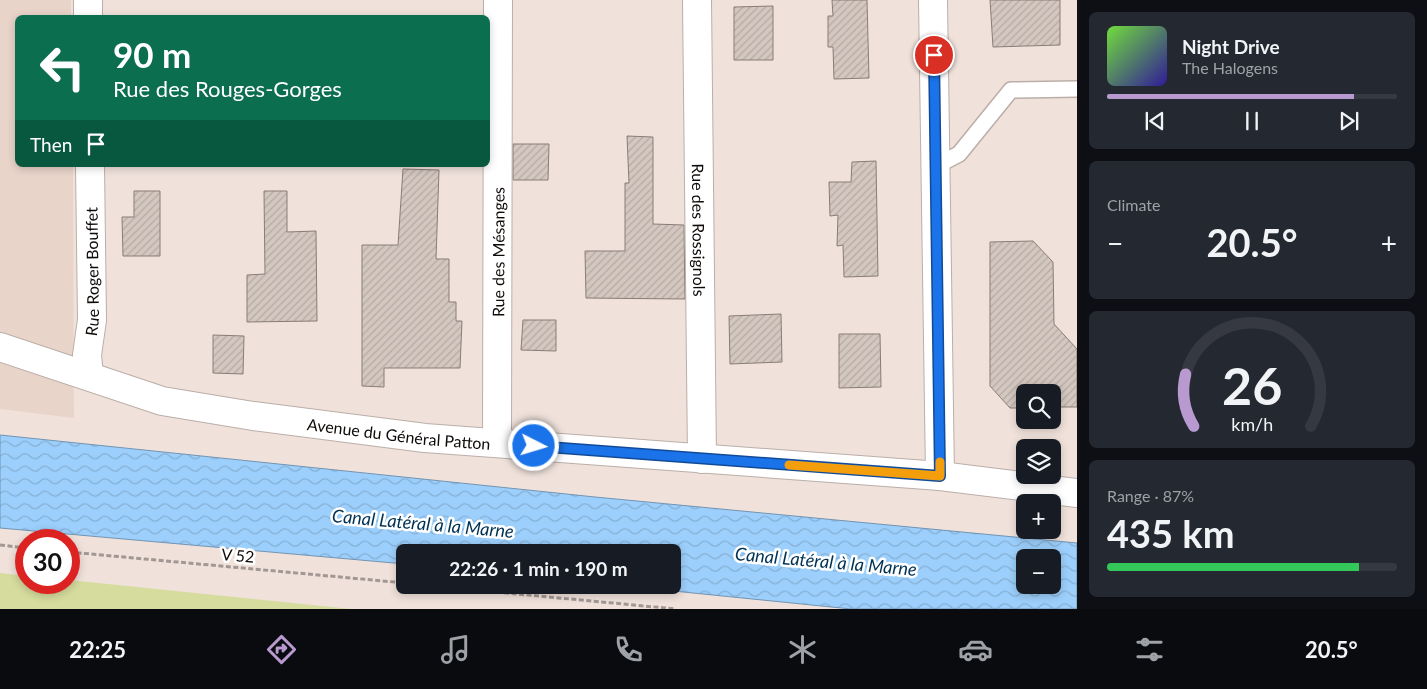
<!DOCTYPE html>
<html lang="en">
<head>
<meta charset="utf-8">
<style>
	body { margin:0; font-family:Lato,sans-serif; background:#242831; color:#f1f3f6; height:100vh; display:flex; flex-direction:column; font-size:19px; white-space:nowrap }
	* { box-sizing:border-box; margin:0 }
	p { font-size:16px; color:#9ea1a6 }
	.icon { flex:none; width:28px; height:28px; fill:none; stroke:currentColor; stroke-width:2; stroke-linecap:round; stroke-linejoin:round }
	.map { position:relative; flex:1; overflow:hidden }
	.side { display:flex; flex-direction:column; gap:12px; padding:12px; background:#0d0f14; width:350px }
	.side>* { flex:none }
	.guide { position:absolute; left:15px; top:15px; width:475px; height:152px; border-radius:8px; box-shadow:0 2px 8px #0003; background:#0b6e4f; color:#fff; overflow:hidden }
	.buttons { position:absolute; left:1016px; top:384px; display:grid; gap:10px }
	.buttons a { display:grid; place-items:center; width:45px; height:45px; border-radius:8px; background:#171b24; box-shadow:0 2px 8px #0003; font-size:25px }
	.speed { position:absolute; left:15px; top:529px; display:flex; gap:10px; font-size:25px; font-weight:700; text-align:center }
	.speed>* { display:grid; place-content:center; width:65px; height:65px; border-radius:50%; background:#171b24; box-shadow:0 2px 8px #0003; line-height:1 }
	.speed .limit { border:8px solid #d22; background:#fff; color:#111 }
	.pin { position:absolute; display:grid; place-items:center; width:42px; height:42px; color:#fff; margin:-21px; border:2px solid #fff; border-radius:50%; box-shadow:0 1px 5px #0007 }
	.me { position:absolute; width:55px; margin:-28px; rotate:95deg; stroke-linejoin:round; filter:drop-shadow(0 0 4px #0008) }
	.turn { display:flex; align-items:center; gap:18px; height:105px; padding:0 15px; font-size:22px }
	.turn .icon { width:65px; height:65px; stroke-width:2.5 }
	.turn b { display:block; font-size:35px; line-height:42px }
	.then { display:flex; align-items:center; height:48px; padding:0 15px; background:#0003; gap:10px; font-size:19px }
	.big { font-size:38px; font-weight:700; line-height:1.1 }
	.side .widget { flex:1; display:flex; flex-direction:column; justify-content:center; gap:8px; min-width:0; padding:0 18px; border-radius:8px; background:#242831 }
	.side .dial { align-items:center; gap:0 }
	.dial svg { height:130px; overflow:visible; fill:none; stroke:#363941; stroke-width:7; stroke-linecap:round; text-anchor:middle }
	.dial text { fill:#f1f3f6; stroke:none }
	.song { display:flex; align-items:center; gap:15px }
	.cover { width:60px; height:60px; border-radius:8px; background:linear-gradient(135deg,hsl(100 70% 55%),hsl(250 70% 35%)) }
	.played { height:5px; border-radius:2px; background:linear-gradient(90deg,#b99ad0 85%,#363941 85%) }
	.keys { display:flex; justify-content:space-around; direction:ltr }
	.heat { display:flex; justify-content:space-between; align-items:center; font-size:28px; direction:ltr }
	.charge { height:8px; border-radius:4px; background:linear-gradient(90deg,#34c759 87%,#363941 0) }
	.trip { position:absolute; left:396px; top:544px; width:285px; height:50px; border-radius:8px; background:#171b24; box-shadow:0 2px 8px #0003; font-weight:700; line-height:50px; text-align:center }
	.tab-bar { display:flex; height:80px; justify-content:space-around; align-items:center; background:#090b0e; color:#9ea1a6 }
	.tab-bar .icon { width:35px; height:35px }
	.tab-bar .on { color:#b99ad0 }
	.tab-bar b { font-size:22px; color:#f1f3f6 }
	main { display:flex; flex:1; min-height:0 }
	.map>svg:first-child { display:block }
</style>
</head>
<body>
<main>
<div class="map">
<svg width="1077" height="609" viewBox="0 0 1077 609">
	<defs>
		<pattern id="water-waves" width="16" height="10" patternUnits="userSpaceOnUse" patternTransform="scale(1.25)"><rect width="16" height="10" fill="#9ccffb"/><path d="M0 5q4-4 8 0t8 0" fill="none" stroke="#85b0d6"/></pattern>
		<pattern id="building-hatch" width="6" height="6" patternUnits="userSpaceOnUse" patternTransform="scale(1.25)"><rect width="6" height="6" fill="#d4c7c0"/><path d="M-1 1l2-2M0 6l6-6M5 7l2-2" fill="none" stroke="#b5aaa4"/></pattern>
	</defs>
	<rect width="100%" height="100%" fill="#f0e2db"/>
	<path fill="#e9d4ca" d="M 0,0 L 71,0 L 71,17 L 18,18 L 18,165 L 73,165 L 74,418 L 0,409 Z"/>
	<path fill="#d5dc9d" d="M 0,573 L 26,576 L 26,582 L 69,582 L 69,580 L 351,609 L 0,609 Z"/>
	<path fill="url(#water-waves)" stroke="#7294b2" fill-rule="evenodd" d="M 0,435 L 595,497 L 1077,543 L 1077,609 L 851,609 L 614,585 L 672,585 L 672,552 L 405,552 L 405,564 L 0,528 ZM 1025,558 L 1052,558 L 1052,585 L 1025,585 Z"/>
	<g fill="url(#building-hatch)" stroke="#897c76">
		<path d="M 832,0 L 867,0 L 869,78 L 834,79 L 833,47 L 828,47 L 828,16 L 833,16 Z"/>
		<path d="M 990,0 L 1060,0 L 1060,45 L 993,47 Z"/>
		<path d="M 773,6 L 773,60 L 734,60 L 734,7 Z"/>
		<path d="M 627,136 L 653,137 L 653,224 L 684,225 L 685,299 L 586,298 L 585,251 L 625,251 L 625,183 L 629,183 Z"/>
		<path d="M 513,144 L 549,144 L 548,180 L 513,180 Z"/>
		<path d="M 876,161 L 878,276 L 844,277 L 843,245 L 837,246 L 838,215 L 830,216 L 829,182 L 851,182 L 852,162 Z"/>
		<path d="M 403,169 L 439,170 L 436,259 L 449,259 L 449,302 L 456,302 L 456,321 L 462,321 L 460,368 L 384,368 L 384,387 L 362,386 L 362,245 L 398,245 Z"/>
		<path d="M 134,191 L 160,191 L 160,256 L 123,256 L 122,217 L 134,217 Z"/>
		<path d="M 264,191 L 287,191 L 287,232 L 316,231 L 317,321 L 247,322 L 247,275 L 265,274 Z"/>
		<path d="M 1033,241 L 1053,262 L 1054,324 L 1077,349 L 1077,407 L 1052,407 L 1052,392 L 1025,392 L 1025,408 L 1010,408 L 990,386 L 990,242 Z"/>
		<path d="M 781,314 L 782,362 L 730,364 L 729,316 Z"/>
		<path d="M 523,320 L 556,320 L 556,351 L 521,350 Z"/>
		<path d="M 839,334 L 880,334 L 881,387 L 839,388 Z"/>
		<path d="M 213,335 L 244,336 L 243,374 L 213,373 Z"/>
	</g>
	<g fill="none" stroke-linecap="round" stroke-linejoin="round">
		<g stroke="#bbaea8" stroke-width="18">
			<path id="service" d="M 936,166 L 959,154 L 1011,90 L 1077,89"/>
		</g>
		<g stroke="#bbaea8" stroke-width="30">
			<g id="minor">
				<path d="M 88,0 L 88,18"/>
				<path id="s1" d="M 697,0 L 702,459"/>
				<path d="M 933,0 L 940,476"/>
				<path id="s2" d="M 0,347 L 162,401 L 253,416 L 425,438 L 940,476 L 1077,493"/>
				<path id="s3" d="M 89,376 L 87,355 L 92,320 L 90,165"/>
				<path id="s4" d="M 497,443 L 498,0"/>
			</g>
		</g>
		<g stroke="#a29792" stroke-width="3" stroke-dasharray="5 2.5" stroke-linecap="butt">
			<path d="M 0,545 L 26,548"/>
			<path d="M 69,552 L 405,583"/>
			<path d="M 422,585 L 676,609"/>
		</g>
		<use href="#service" stroke="#fff" stroke-width="15"/>
		<use href="#minor" stroke="#fff" stroke-width="28"/>
	</g>
	<g fill="none" stroke-linecap="round" stroke-linejoin="round">
		<g stroke="#114b97" stroke-width="12">
			<path id="route" d="M 534,446 L 940,476 L 934,55"/>
		</g>
		<use href="#route" stroke="#1a73e8" stroke-width="9"/>
		<path stroke="#f59e0b" stroke-width="9" d="M 789,465 L 940,476 L 940,462"/>
	</g>
	<g text-anchor="middle" dominant-baseline="central" stroke-width="5" stroke-linejoin="round" paint-order="stroke">
		<g font-size="16" fill="#0f0b09" stroke="#fff">
			<text stroke="none"><textPath href="#s1" startOffset="230">Rue des Rossignols</textPath></text>
			<text stroke="none"><textPath href="#s4" startOffset="191">Rue des Mésanges</textPath></text>
			<text stroke="none"><textPath href="#s3" startOffset="105">Rue Roger Bouffet</textPath></text>
			<text stroke="none"><textPath href="#s2" startOffset="410">Avenue du Général Patton</textPath></text>
			<text transform="translate(238 555) rotate(5)">V 52</text>
		</g>
		<g font-size="18" font-style="italic" fill="#003254" stroke="#fff">
			<text transform="translate(423 523) rotate(5)">Canal Latéral à la Marne</text>
			<text transform="translate(826 561) rotate(5)">Canal Latéral à la Marne</text>
		</g>
	</g>
</svg>
<div class="buttons">
<a><svg class="icon" aria-label="search" viewBox="0 0 24 24"><circle cx="10" cy="10" r="6"/><path d="M15 15l6 6"/></svg></a>
<a><svg class="icon" aria-label="layers" viewBox="0 0 24 24"><path d="M12 4l9 5-9 5-9-5zM3 14l9 5 9-5"/></svg></a>
<a>+</a>
<a>−</a>
</div>
<div class="speed"><div class="limit">30</div></div>
<div class="pin" style="left:934px;top:55px;background:#d93025"><svg class="icon" aria-label="arrive" viewBox="0 0 24 24"><path d="M6 21V4h12l-3 4 3 4H6"/></svg></div>
<svg class="me" style="left:534px;top:446px" viewBox="-20 -20 40 40"><circle r="17" fill="#1a73e8" stroke="#fff" stroke-width="3"/><path d="M0-11L8 9 0 5-8 9z" fill="#fff"/></svg>
<div class="trip">22:26 · 1 min · 190 m</div>
<div class="guide">
<div class="turn"><svg class="icon" aria-label="left" viewBox="0 0 24 24"><path d="M17 20v-9H6M10 6l-5 5 5 5"/></svg><div><b>90 m</b>Rue des Rouges-Gorges</div></div>
<div class="then">Then<svg class="icon" aria-label="arrive" viewBox="0 0 24 24"><path d="M6 21V4h12l-3 4 3 4H6"/></svg></div>
</div>
</div>
<section class="side">
<div class="widget">
<div class="song"><i class="cover"></i><div><b>Night Drive</b><p>The Halogens</p></div></div>
<div class="played"></div>
<div class="keys"><svg class="icon" aria-label="previous" viewBox="0 0 24 24"><path d="M18 5L8 12l10 7zM5 5v14"/></svg><svg class="icon" aria-label="pause" viewBox="0 0 24 24"><path d="M8 5v14M16 5v14"/></svg><svg class="icon" aria-label="next" viewBox="0 0 24 24"><path d="M6 5l10 7-10 7zM19 5v14"/></svg></div>
</div>
<div class="widget"><p>Climate</p>
<div class="heat"><a>−</a><b class="big">20.5°</b><a>+</a></div>
</div>
<div class="widget dial"><svg viewBox="0 0 100 80">
<path d="M14 69A42 42 0 1 1 86 69"/>
<path d="M14 69A42 42 0 0 1 9 37" stroke="#b99ad0"/>
<text x="50" y="56" font-size="32" font-weight="700">26</text>
<text x="50" y="72" font-size="11">km/h</text>
</svg></div>
<div class="widget"><p>Range · 87%</p><b class="big">435 km</b><div class="charge"></div></div>
</section>
</main>
<nav class="tab-bar">
<b>22:25</b>
<svg class="icon on" aria-label="directions" viewBox="0 0 24 24"><path d="M12 3l9 9-9 9-9-9zM9 14v-3h6M13 9l2 2-2 2"/></svg>
<svg class="icon" aria-label="music" viewBox="0 0 24 24"><path d="M9 18V5l10-2v13"/><circle cx="6" cy="18" r="3"/><circle cx="16" cy="16" r="3"/></svg>
<svg class="icon" aria-label="phone" viewBox="0 0 24 24"><path d="M5 4h4l2 5-3 2q2 4 5 5l2-3 5 2v4C11 20 4 13 5 4z"/></svg>
<svg class="icon" aria-label="climate" viewBox="0 0 24 24"><path d="M12 3v18M4 7l16 10M4 17L20 7"/></svg>
<svg class="icon" aria-label="car" viewBox="0 0 24 24"><path d="M5 17H2v-5l4-1 3-4h7l3 4 3 1v5h-3M9 17h6M6 11h13"/><circle cx="7" cy="17" r="2"/><circle cx="17" cy="17" r="2"/></svg>
<svg class="icon" aria-label="filters" viewBox="0 0 24 24"><path d="M4 7h16M4 17h16"/><circle cx="9" cy="7" r="2"/><circle cx="15" cy="17" r="2"/></svg>
<b>20.5°</b>
</nav>
</body>
</html>
